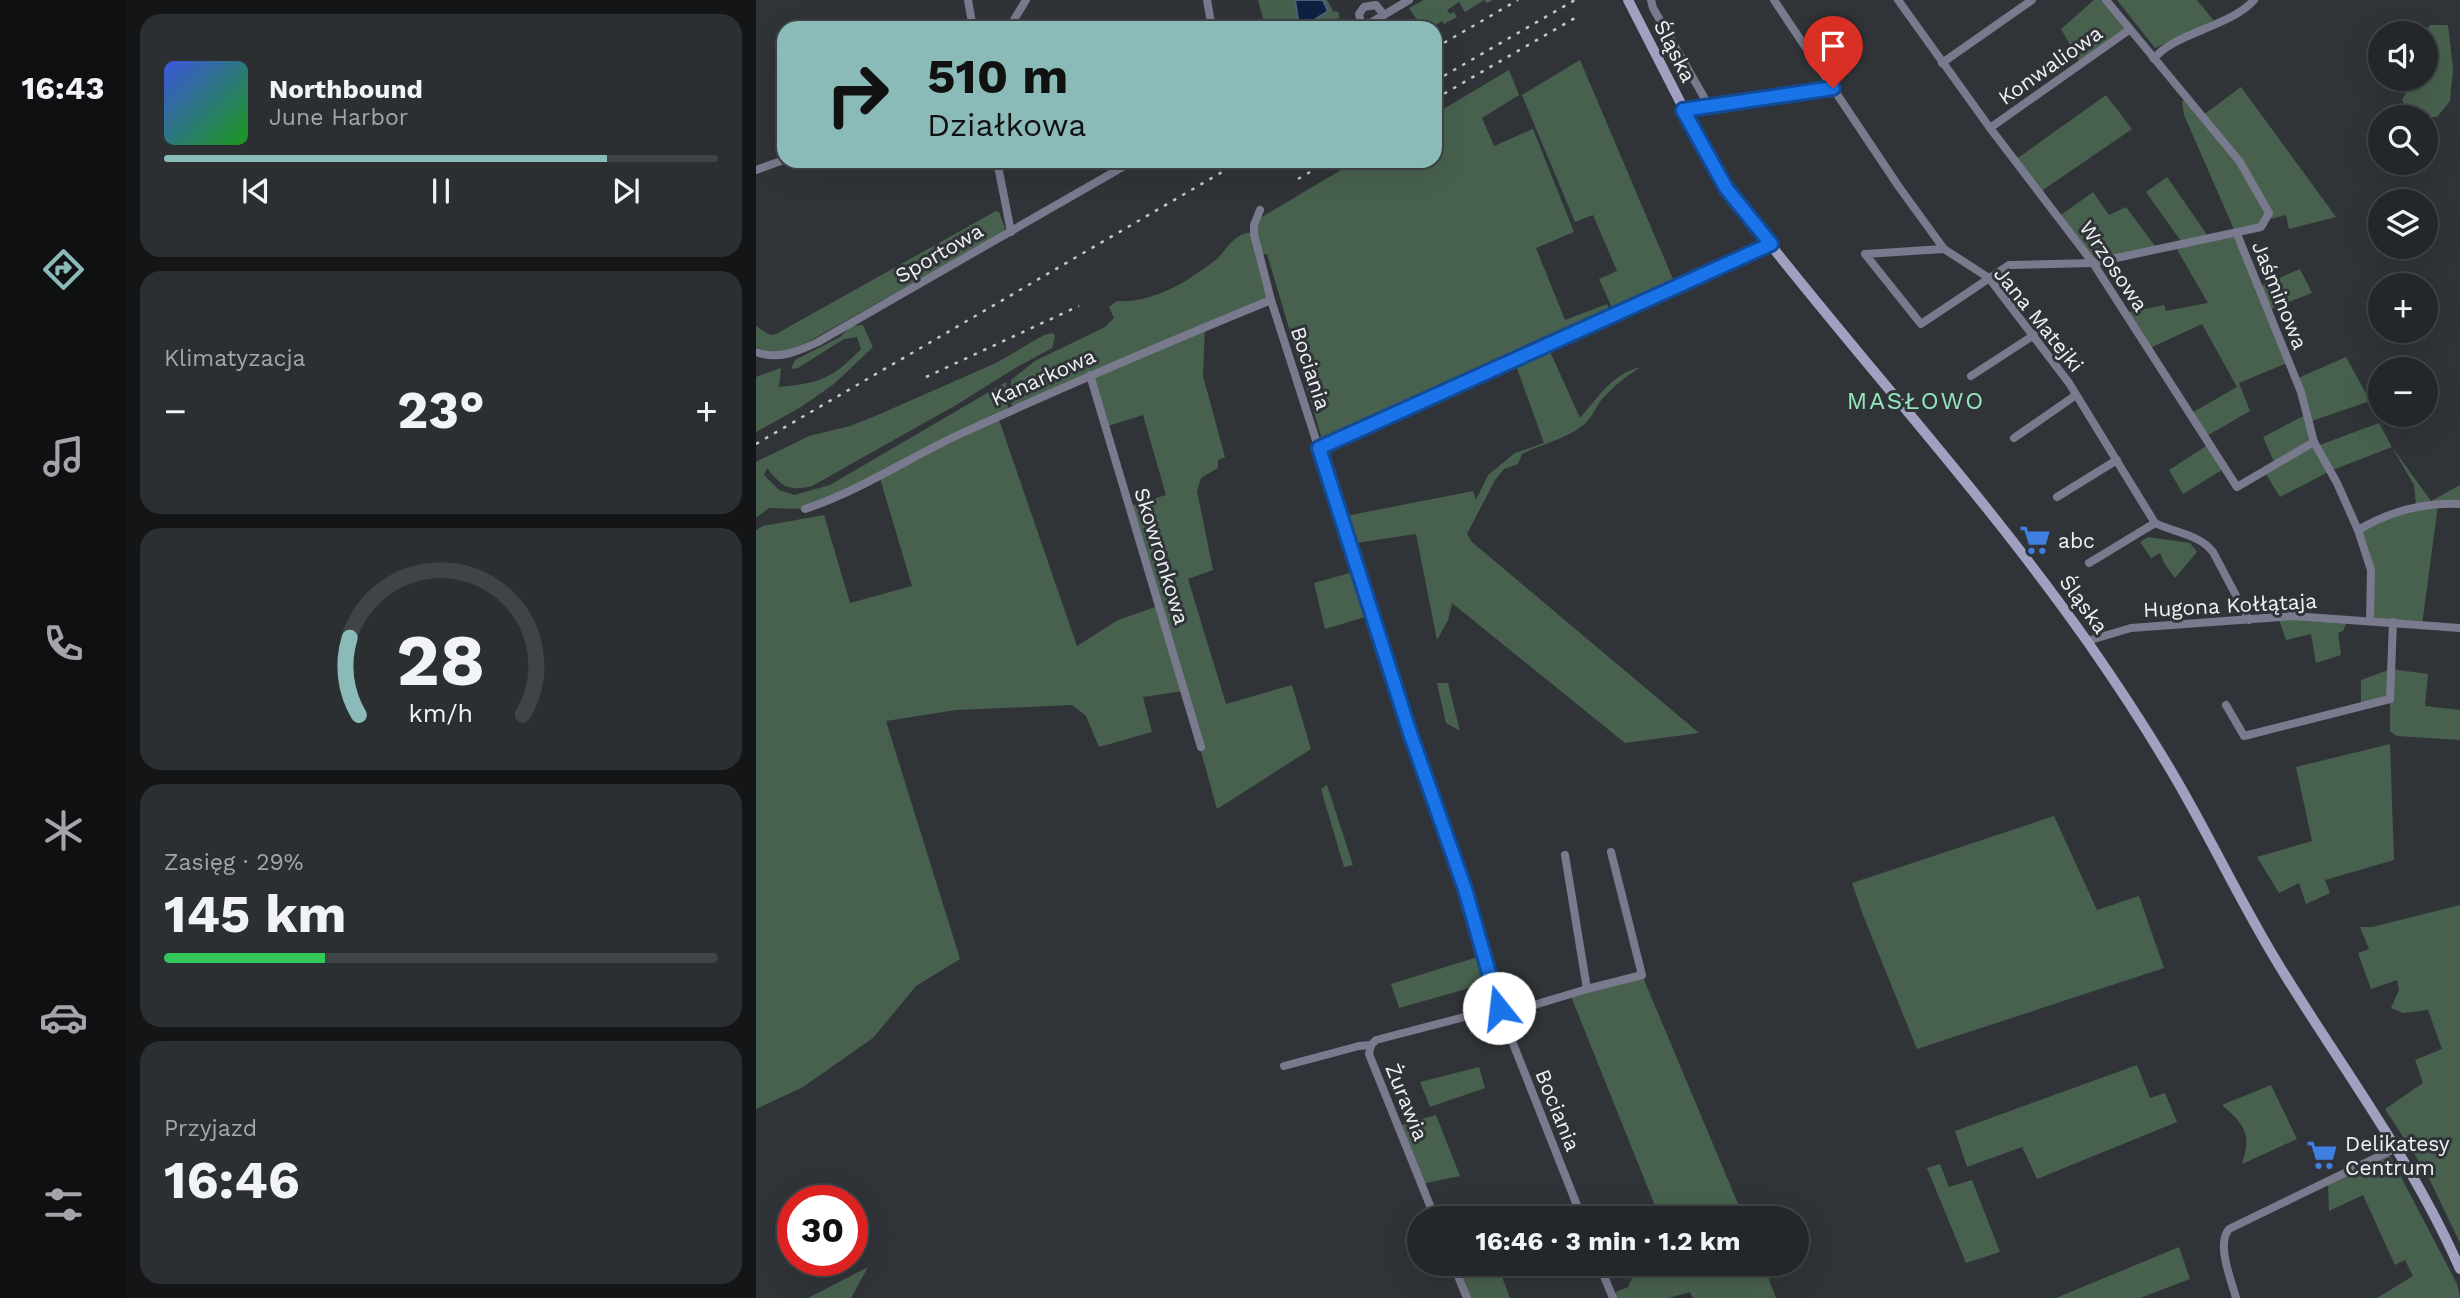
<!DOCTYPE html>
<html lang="pl">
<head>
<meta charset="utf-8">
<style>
	body { margin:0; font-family:"Work Sans",sans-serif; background:#2c2f32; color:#f1f3f6; height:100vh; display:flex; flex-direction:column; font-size:26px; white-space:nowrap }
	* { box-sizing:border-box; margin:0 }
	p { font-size:23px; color:#a3a5a8 }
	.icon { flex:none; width:38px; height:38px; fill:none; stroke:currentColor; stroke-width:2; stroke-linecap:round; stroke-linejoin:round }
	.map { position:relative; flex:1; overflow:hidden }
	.drawer { display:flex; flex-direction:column; gap:14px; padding:14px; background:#141517; width:630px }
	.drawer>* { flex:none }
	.banner { position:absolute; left:21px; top:21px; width:665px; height:147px; border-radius:21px; box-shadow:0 7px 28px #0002,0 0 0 2px #414447; background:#8bbbb9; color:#111; overflow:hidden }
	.tools { position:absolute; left:1612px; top:21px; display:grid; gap:14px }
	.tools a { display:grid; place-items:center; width:70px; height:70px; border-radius:50%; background:#24272a; box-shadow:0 7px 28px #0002,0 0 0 2px #414447; font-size:35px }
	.speed { position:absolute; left:21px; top:1185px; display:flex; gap:14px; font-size:35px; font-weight:700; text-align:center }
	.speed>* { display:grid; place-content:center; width:91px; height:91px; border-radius:50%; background:#24272a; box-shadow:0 7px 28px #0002,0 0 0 2px #414447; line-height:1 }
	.speed .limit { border:10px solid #d22; background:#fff; color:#111 }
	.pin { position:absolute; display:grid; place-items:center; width:60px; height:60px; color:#fff; margin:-72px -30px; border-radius:50% 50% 50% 0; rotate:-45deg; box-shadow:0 0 7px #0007 }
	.pin .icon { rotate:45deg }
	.me { position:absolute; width:77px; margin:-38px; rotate:344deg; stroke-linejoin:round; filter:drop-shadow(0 0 5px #0008) }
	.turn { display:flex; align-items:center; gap:24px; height:147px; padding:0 35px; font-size:32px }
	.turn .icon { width:91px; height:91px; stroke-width:2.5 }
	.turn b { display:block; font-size:49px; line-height:60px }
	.big { font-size:52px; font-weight:700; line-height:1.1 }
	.drawer .widget { flex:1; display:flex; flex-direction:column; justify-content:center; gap:10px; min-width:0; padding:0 24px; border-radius:21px; background:#2c2f32 }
	.drawer .dial { align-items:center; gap:0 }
	.dial svg { height:182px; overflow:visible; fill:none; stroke:#414447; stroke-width:7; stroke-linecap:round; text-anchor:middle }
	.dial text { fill:#f1f3f6; stroke:none }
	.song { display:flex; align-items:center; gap:21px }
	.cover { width:84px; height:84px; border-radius:10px; background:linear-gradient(135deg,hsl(230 70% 55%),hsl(120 70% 35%)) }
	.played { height:7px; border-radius:4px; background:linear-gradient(90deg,#8bbbb9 80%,#414447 80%) }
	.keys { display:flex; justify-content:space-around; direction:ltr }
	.heat { display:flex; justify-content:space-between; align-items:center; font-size:38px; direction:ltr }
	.charge { height:10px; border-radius:5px; background:linear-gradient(90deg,#34c759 29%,#414447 0) }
	.trip { position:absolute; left:651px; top:1206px; width:402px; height:70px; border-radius:35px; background:#24272a; box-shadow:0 7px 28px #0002,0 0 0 2px #414447; font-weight:700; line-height:70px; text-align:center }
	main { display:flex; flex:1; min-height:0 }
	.tab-bar { display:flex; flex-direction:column; width:126px; justify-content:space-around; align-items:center; background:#0e1011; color:#a3a5a8 }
	.tab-bar .icon { width:49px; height:49px }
	.tab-bar .selected { color:#8bbbb9 }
	.tab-bar b { font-size:32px; color:#f1f3f6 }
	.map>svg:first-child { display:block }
</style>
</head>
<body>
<main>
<nav class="tab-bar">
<b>16:43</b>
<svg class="icon selected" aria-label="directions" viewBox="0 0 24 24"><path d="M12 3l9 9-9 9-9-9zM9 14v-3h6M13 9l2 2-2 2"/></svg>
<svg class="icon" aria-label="music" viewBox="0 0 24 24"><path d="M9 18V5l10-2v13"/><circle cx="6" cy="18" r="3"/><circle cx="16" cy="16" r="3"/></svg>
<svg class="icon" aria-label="phone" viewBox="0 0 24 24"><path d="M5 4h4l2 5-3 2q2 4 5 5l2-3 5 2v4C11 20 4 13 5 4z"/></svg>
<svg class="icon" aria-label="climate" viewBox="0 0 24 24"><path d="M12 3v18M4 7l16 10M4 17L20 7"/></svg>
<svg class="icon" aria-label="car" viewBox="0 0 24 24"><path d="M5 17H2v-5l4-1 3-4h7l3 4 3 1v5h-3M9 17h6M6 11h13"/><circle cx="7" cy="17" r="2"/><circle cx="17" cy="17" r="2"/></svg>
<svg class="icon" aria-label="filters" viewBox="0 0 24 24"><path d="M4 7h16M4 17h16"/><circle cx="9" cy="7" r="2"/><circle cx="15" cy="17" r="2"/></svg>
</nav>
<section class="drawer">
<div class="widget">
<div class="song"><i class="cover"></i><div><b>Northbound</b><p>June Harbor</p></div></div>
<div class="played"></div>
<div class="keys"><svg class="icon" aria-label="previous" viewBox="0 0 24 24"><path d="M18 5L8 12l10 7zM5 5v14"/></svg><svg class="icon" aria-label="pause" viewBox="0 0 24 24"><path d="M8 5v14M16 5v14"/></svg><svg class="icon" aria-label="next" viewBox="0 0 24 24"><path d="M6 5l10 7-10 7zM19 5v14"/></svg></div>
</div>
<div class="widget"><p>Klimatyzacja</p>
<div class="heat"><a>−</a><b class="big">23°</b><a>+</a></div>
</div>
<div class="widget dial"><svg viewBox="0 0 100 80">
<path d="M14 69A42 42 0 1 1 86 69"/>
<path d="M14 69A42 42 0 0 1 10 35" stroke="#8bbbb9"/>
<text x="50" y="56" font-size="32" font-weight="700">28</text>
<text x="50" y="72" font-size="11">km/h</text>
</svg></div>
<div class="widget"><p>Zasięg · 29%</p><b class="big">145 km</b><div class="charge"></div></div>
<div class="widget"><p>Przyjazd</p><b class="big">16:46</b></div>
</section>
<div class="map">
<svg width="1704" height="1298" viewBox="0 0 1704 1298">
	<rect width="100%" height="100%" fill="#303438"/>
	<g fill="#48614e">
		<path d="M 502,0 L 539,0 L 542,19 L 572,11 L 567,0 L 571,0 L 577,11 L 582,12 L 584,18 L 572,21 L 568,28 L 510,28 Z"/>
		<path d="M 668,0 L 737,0 L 731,3 L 728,0 L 709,12 L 703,2 L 691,10 L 694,14 L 698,12 L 701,17 L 688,24 L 686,21 L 674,28 L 659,28 L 656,24 L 661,20 L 653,8 Z"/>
		<path d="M 1338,0 L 1350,0 L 1373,30 L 1325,64 L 1305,29 Z"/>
		<path d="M 1361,0 L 1441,0 L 1458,21 L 1399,48 Z"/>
		<path d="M 1675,25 L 1692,25 L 1697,69 L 1694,101 L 1681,117 L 1656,117 L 1646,100 L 1657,79 L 1670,79 L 1670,33 L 1665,33 Z"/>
		<path d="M 824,60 L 917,279 L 857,310 L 843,279 L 861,271 L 837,215 L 819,222 L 766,95 Z"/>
		<path d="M 753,70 L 763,95 L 726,118 L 738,146 L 777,129 L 818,232 L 780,248 L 809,320 L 851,304 L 856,315 L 791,345 L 824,418 C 842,398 855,374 885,367 C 870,376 858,386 846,399 C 839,408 835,420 826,426 C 808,440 785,444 766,454 L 762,464 L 748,469 L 739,480 L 711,534 L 716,542 L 943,733 L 869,743 L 696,603 L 692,620 L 681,640 L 660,534 L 593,544 L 585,517 L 717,491 L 720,500 L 732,475 L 759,453 L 788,443 L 758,360 L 563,448 L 560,441 L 565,436 L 511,254 L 504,255 L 515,300 L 449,324 L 447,376 L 469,457 L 462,460 L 462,468 L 445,478 L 441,491 L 457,570 L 432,579 L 470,704 L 536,685 L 555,749 L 461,809 L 428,691 L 387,697 L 396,732 L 343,747 L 330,716 L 316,705 L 200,710 L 130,721 L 204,959 L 160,986 L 117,1038 L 47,1087 L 0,1109 L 0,530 L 7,526 L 68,515 L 94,603 L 156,586 L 123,475 L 49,509 L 13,508 L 0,518 L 0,462 L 53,436 L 94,426 L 124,414 L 240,363 L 288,335 L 297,333 L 299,336 L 296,348 L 261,367 L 200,405 L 56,486 C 32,492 25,486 11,468 L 8,475 L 23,490 L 38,495 L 74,485 L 250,382 L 252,412 L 242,417 L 321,646 L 362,620 L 402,606 L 373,506 L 410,495 L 387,415 L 349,427 L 334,375 L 261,409 L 255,404 L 255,380 L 279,361 L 349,327 L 358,318 L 353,307 L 361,301 C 386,303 411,292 433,279 C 441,273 457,263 464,256 C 473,245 482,231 498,233 L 501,220 L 600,161 L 679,161 L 679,114 Z"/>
		<path d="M 1485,87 L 1580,217 L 1533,229 L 1530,215 L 1515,219 L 1513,214 L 1505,227 L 1481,234 L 1502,287 L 1544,269 L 1556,293 L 1512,310 L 1533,362 L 1483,383 L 1494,411 L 1449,437 L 1434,414 L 1481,387 L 1446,324 L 1392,349 L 1369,313 L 1408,305 L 1410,311 L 1452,303 L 1419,246 L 1427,244 L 1390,192 L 1411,177 L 1454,239 L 1480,234 L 1428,115 L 1426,101 L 1432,100 L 1446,116 Z"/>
		<path d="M 1350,95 L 1376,129 L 1284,192 L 1259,160 Z"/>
		<path d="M 1337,192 L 1353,215 L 1370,207 L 1402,250 L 1337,263 L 1302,217 Z"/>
		<path d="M 240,211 L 243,212 L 249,228 L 247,232 L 43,347 C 28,353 14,354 0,347 L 0,326 L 14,335 L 20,334 Z"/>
		<path d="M 107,325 L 117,347 L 78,384 L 45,407 L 0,432 L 0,377 L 25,368 L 23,387 C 64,383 76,379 105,349 L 101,337 L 88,339 L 42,368 L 35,369 L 39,360 L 84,337 L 95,326 Z"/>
		<path d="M 1590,357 L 1614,401 L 1553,422 L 1561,446 L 1623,423 L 1636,447 L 1675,501 L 1704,485 L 1704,504 L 1682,505 L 1666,625 L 1614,621 L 1615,570 L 1602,530 L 1660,506 L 1658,485 L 1636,447 L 1574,471 L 1524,497 L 1508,471 L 1519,464 L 1507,437 L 1551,414 L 1540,379 Z"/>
		<path d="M 1453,444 L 1469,468 L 1427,494 L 1413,470 Z"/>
		<path d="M 1392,537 L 1434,543 L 1441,552 L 1419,578 L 1408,563 L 1404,553 L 1395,558 L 1384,542 Z"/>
		<path d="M 601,571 L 616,615 L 569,629 L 558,583 Z"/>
		<path d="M 1522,617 L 1592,619 L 1587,631 L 1582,633 L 1585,655 L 1560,663 L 1555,634 L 1530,640 Z"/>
		<path d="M 1635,669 L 1672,674 L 1669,706 L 1704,710 L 1704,740 L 1641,736 L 1634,731 L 1634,699 L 1605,706 L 1605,680 Z"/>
		<path d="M 681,683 L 692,683 L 704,731 L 690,723 Z"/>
		<path d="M 1634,744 L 1638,860 L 1569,880 L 1574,893 L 1550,904 L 1543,883 L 1523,893 L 1501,857 L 1556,841 L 1540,767 Z"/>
		<path d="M 571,785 L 597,865 L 588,867 L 565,789 Z"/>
		<path d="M 1298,816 L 1341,910 L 1383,896 L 1408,968 L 1161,1049 L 1107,915 L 1096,883 Z"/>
		<path d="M 1704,905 L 1704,1243 L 1670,1172 L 1629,1109 L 1667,1083 L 1659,1060 L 1686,1049 L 1672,1010 L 1647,1013 L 1635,1008 L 1643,990 L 1641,980 L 1615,989 L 1602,953 L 1613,949 L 1604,927 L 1616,927 Z"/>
		<path d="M 728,955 L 735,982 L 643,1008 L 635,984 Z"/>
		<path d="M 886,975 L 988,1218 L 904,1218 L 814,994 Z"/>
		<path d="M 1381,1065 L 1394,1098 L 1409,1093 L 1421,1122 L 1281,1179 L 1266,1147 L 1211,1167 L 1199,1131 Z"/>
		<path d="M 723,1067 L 729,1088 L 674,1107 L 664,1082 Z"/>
		<path d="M 1515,1085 L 1541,1139 L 1486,1164 C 1496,1134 1489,1125 1466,1105 Z"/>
		<path d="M 680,1115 L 704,1176 L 665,1184 L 642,1126 Z"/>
		<path d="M 1632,1152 L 1701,1284 L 1704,1298 L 1621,1298 L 1657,1276 L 1649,1260 L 1639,1265 L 1607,1195 L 1573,1211 L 1572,1183 Z"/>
		<path d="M 1184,1164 L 1193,1187 L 1216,1180 L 1244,1252 L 1210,1263 L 1171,1168 Z"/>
		<path d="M 1423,1247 L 1434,1279 L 1384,1298 L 1300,1298 Z"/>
		<path d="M 697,1264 L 741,1264 L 754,1298 L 711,1298 Z"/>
		<path d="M 873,1264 L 1007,1264 L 1020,1298 L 937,1298 L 934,1292 L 913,1298 L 857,1298 L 855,1294 L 872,1287 L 877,1276 Z"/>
		<path d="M 112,1267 L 95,1298 L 52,1298 Z"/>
	</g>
	<path fill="#0f2141" stroke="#526077" stroke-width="2" d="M 539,0 L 567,0 L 572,11 L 558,20 L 547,23 L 542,19 Z"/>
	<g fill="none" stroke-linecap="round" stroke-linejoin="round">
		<g stroke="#797a8d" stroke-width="8">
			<path d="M 212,0 L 217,28"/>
			<path d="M 451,0 L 456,28"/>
			<path d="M 895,0 L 897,8 L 953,106"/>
			<path d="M 1018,0 L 1143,187 L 1188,249 L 1233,278 L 1313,383 L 1399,523 C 1419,533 1443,534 1457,552 L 1493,620"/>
			<path d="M 1142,0 L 1234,128 L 1337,263 L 1481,487 L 1558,442"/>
			<path d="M 253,28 L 270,0"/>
			<path d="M 606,28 L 653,0"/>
			<path d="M 606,28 L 603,14 L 608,7 L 620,5 L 628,15"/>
			<path d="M 1398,59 C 1415,34 1476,26 1498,0"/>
			<path d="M 1186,63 L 1276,0"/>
			<path d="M 927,110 L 1077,88"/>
			<path d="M 1234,128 L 1373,30"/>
			<path d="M 241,161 L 255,232"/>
			<path d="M 0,170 L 28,160"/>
			<path d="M 504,210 L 498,225 L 498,234 L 515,300 L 654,733 L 709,889 L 743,1008 L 826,1218"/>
			<path d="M 1481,234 L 1545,392 L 1558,442 L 1581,483 L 1602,530 L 1615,570 L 1614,621"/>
			<path d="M 1188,249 L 1109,254 L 1165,324 L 1253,265 L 1337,263 L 1505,227 L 1513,213 L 1484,162 L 1350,0"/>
			<path d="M 0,352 C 22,360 41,352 62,342 L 377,161"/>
			<path d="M 334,375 L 445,747"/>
			<path d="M 1215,376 L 1278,335"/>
			<path d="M 1258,438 L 1320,395"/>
			<path d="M 563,448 L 1015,244"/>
			<path d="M 1301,497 L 1361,460"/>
			<path d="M 49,509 C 103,491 151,459 202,435 C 306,387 410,343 515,300"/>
			<path d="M 1602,530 C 1633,512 1667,502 1704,504"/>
			<path d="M 1333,563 L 1399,523"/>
			<path d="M 1331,641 L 1375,628 L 1537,616 L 1704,628"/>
			<path d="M 1470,705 L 1488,736 L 1634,699 L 1637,622"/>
			<path d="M 831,989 L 886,975 L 855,852"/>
			<path d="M 745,1015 L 831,989 L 809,855"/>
			<path d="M 528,1066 L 603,1046 L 615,1045"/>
			<path d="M 679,1218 L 613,1054 L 615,1045 L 620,1040 L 743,1008"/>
			<path d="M 697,1264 L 711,1298"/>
			<path d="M 843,1264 L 857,1298"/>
			<path d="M 1480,1298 C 1475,1279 1460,1244 1473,1229 L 1640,1148"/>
		</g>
		<path stroke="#a0a1c0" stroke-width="10" d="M 872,0 L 959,170 L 970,188 C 1087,342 1220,483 1331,641 C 1361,684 1390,728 1417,774 C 1456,840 1488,910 1529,975 C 1589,1072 1658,1164 1704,1269"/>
		<g stroke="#c4c7ca" stroke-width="2.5" stroke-dasharray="3.5 7" stroke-linecap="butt">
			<path d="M 679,48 L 762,0"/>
			<path d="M 679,81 L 819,0"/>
			<path d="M 679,99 L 824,15"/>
			<path d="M 542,179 L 573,161"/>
			<path d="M 170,377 L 323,306"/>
			<path d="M 0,444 L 485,161"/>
		</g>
	</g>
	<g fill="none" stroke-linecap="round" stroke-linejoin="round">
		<g stroke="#114b97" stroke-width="18">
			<path id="route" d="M 743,1008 L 709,889 L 654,733 L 563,448 L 1015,244 L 970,188 L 927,110 L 1077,88"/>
		</g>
		<use href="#route" stroke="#1a73e8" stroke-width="12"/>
	</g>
	<defs>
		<g id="supermarket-bare" transform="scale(2.415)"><path d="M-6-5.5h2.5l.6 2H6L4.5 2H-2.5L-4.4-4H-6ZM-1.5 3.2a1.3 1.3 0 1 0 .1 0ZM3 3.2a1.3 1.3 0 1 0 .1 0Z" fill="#3f7fe0" stroke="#303438" stroke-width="2.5" paint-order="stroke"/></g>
	</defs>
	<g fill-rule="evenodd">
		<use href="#supermarket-bare" x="1279" y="540"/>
		<use href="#supermarket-bare" x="1566" y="1155"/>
	</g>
	<g text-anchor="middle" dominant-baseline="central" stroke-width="6" stroke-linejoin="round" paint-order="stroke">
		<g font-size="21" fill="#f0f3f5" stroke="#303438">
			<text transform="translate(919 51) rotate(63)">Śląska</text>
			<text transform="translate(1294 65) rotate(-35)">Konwaliowa</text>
			<text transform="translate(183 253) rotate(-30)">Sportowa</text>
			<text transform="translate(1358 266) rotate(56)">Wrzosowa</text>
			<text transform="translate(1524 295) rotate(68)">Jaśminowa</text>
			<text transform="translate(1283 319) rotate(51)">Jana Matejki</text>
			<text transform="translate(555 368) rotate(72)">Bociania</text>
			<text transform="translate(287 377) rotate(-24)">Kanarkowa</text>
			<text transform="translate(406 556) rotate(73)">Skowronkowa</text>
			<text transform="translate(1328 604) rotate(54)">Śląska</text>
			<text transform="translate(1474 605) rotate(-3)">Hugona Kołłątaja</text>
			<text transform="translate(651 1102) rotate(68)">Żurawia</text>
			<text transform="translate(802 1110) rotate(68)">Bociania</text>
		</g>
		<g font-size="21" fill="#f0f3f5" stroke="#303438" text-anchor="start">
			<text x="1302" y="540">abc</text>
			<text x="1589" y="1143">Delikatesy<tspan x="1589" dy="24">Centrum</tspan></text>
		</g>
		<g font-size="24" letter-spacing="2" fill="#96e8be" stroke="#303438">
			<text x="1160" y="401">MASŁOWO</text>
		</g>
	</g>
</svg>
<div class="tools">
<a><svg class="icon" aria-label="sound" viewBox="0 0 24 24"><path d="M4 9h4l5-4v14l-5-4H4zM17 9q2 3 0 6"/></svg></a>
<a><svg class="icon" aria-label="search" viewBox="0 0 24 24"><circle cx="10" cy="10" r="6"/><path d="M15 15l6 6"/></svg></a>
<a><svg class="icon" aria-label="layers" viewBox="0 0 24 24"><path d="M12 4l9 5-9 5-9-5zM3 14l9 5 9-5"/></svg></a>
<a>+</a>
<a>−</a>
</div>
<div class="speed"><div class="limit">30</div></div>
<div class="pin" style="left:1077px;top:88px;background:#d93025"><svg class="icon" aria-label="arrive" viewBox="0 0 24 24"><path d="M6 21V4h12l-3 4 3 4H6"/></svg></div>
<svg class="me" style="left:743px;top:1008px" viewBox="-20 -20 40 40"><circle r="19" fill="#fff"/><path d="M0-13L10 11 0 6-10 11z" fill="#1a73e8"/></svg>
<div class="trip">16:46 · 3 min · 1.2 km</div>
<div class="banner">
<div class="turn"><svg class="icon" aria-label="right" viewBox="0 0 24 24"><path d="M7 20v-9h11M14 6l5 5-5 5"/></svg><div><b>510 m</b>Działkowa</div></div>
</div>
</div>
</main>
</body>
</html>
